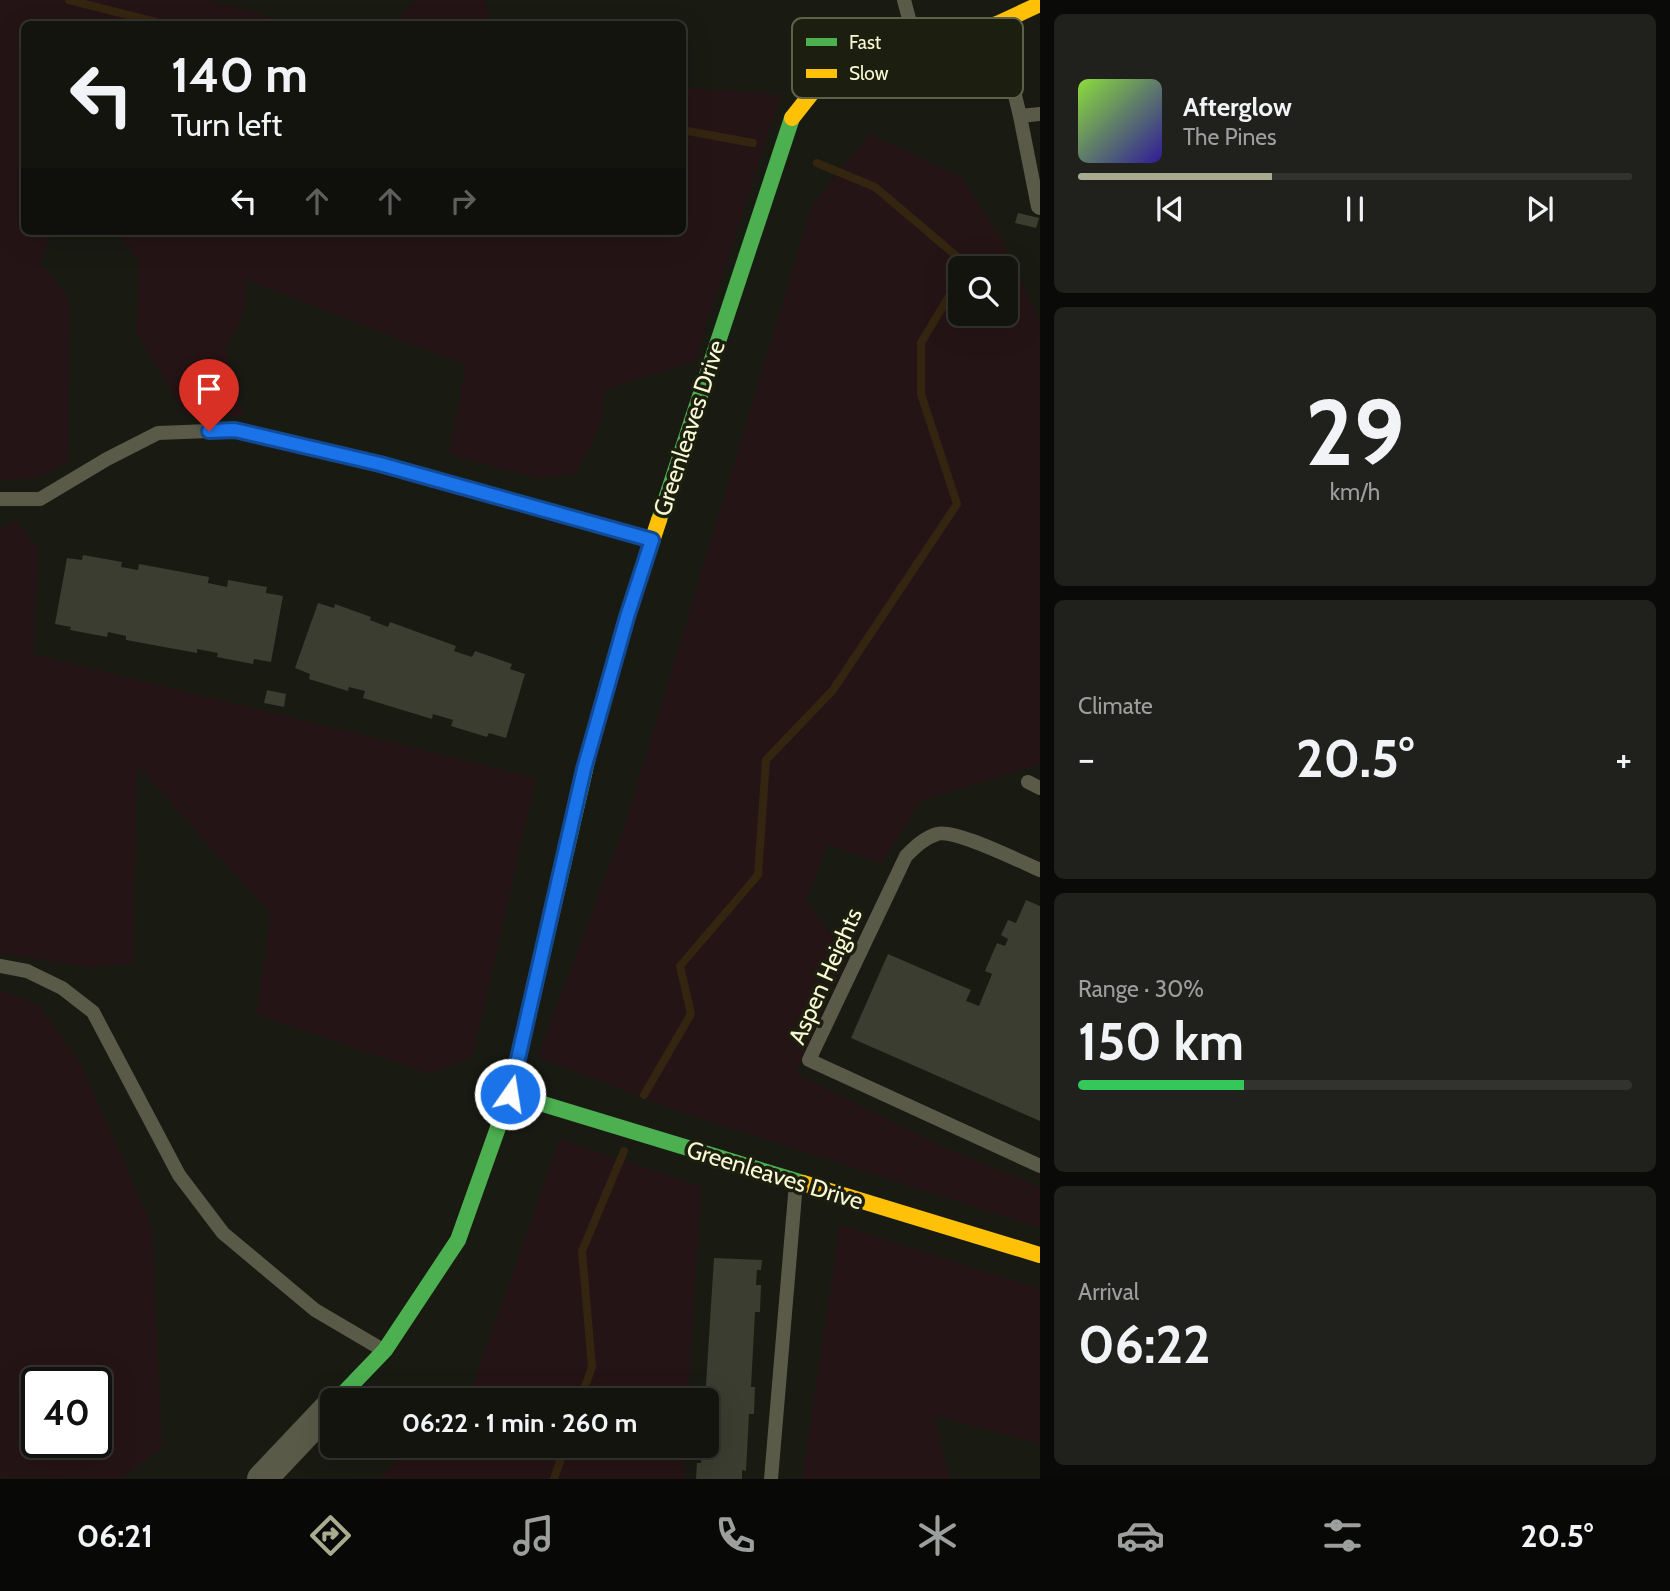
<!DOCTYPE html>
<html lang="en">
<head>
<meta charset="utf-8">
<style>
	body { margin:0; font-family:Cabin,sans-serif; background:#20211c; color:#f1f3f6; height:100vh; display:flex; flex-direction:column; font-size:26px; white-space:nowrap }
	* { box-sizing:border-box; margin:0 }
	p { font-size:23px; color:#9d9e9e }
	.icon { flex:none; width:38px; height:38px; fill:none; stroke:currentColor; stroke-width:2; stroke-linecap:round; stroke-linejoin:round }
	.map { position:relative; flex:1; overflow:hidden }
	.sheet { display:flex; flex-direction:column; gap:14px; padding:14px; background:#0a0b08; width:630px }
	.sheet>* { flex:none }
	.top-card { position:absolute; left:21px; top:21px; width:665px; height:214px; border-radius:10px; box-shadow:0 7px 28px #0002,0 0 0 2px #32332e; background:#13140e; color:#f1f3f6; overflow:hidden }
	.buttons { position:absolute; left:948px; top:256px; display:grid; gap:14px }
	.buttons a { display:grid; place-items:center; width:70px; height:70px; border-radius:10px; background:#13140e; box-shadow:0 7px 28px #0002,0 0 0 2px #32332e; font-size:35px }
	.speed { position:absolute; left:21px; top:1367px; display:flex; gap:14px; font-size:35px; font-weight:700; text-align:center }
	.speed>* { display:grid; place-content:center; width:91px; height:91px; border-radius:50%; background:#13140e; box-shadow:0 7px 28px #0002,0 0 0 2px #32332e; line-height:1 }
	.speed .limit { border:4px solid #111; border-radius:10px; background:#fff; color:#111 }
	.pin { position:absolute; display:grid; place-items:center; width:60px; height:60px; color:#fff; margin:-72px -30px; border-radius:50% 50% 50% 0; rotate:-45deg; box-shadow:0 0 7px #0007 }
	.pin .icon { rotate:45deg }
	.me { position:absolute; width:77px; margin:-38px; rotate:13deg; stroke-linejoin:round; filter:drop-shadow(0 0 5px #0008) }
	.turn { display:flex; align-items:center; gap:24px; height:147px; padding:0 35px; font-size:32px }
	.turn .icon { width:91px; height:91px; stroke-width:2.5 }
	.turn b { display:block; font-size:49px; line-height:60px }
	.lanes { display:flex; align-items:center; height:66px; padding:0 35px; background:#0003; justify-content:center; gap:35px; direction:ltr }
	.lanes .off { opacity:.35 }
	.big { font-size:52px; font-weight:800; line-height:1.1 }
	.sheet .card { flex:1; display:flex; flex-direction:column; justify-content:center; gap:10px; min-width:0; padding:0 24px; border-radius:10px; background:#20211c }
	.sheet .dial { align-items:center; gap:0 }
	.dial b { font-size:91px; line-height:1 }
	.song { display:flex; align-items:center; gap:21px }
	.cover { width:84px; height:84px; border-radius:10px; background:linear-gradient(135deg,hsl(90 70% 55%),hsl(250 70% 35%)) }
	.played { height:7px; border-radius:4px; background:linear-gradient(90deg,#a9ab8f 35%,#32332e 35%) }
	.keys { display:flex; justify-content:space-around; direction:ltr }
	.heat { display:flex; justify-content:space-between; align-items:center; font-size:38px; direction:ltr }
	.charge { height:10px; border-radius:5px; background:linear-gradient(90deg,#34c759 30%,#32332e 0) }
	.trip { position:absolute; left:320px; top:1388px; width:399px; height:70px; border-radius:10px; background:#13140e; box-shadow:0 7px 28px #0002,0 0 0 2px #32332e; font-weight:800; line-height:70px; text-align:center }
	.menu { display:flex; height:112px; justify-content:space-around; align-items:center; background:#080806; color:#9d9e9e }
	.menu .icon { width:49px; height:49px }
	.menu .current { color:#a9ab8f }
	.menu b { font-size:32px; color:#f1f3f6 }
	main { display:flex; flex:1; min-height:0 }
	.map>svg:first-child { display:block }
</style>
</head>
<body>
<main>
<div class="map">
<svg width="1040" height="1479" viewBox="0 0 1040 1479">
	<rect width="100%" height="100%" fill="#191a12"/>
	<g fill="#251415" fill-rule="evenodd">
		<path d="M 0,0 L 207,0 L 298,24 L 24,24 L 24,231 L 53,231 L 40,262 L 69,298 L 68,462 L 36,478 L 0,480 Z"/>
		<path d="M 416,0 L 485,0 L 490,24 L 372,24 L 398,19 Z"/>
		<path d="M 683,87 L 781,95 L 695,361 L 606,389 L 600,427 L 576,474 L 539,478 L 449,455 L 466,365 L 247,280 L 243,317 L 226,348 L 243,416 L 186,415 L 136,333 L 139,262 L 117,231 L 682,231 Z"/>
		<path d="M 870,134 L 961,177 L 1001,238 L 1040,321 L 1040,764 L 922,800 L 881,863 L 827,844 L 806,901 L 847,955 L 796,1073 L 945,1148 L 1040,1187 L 1040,1228 L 666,1107 L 538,1057 L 626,822 L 812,205 ZM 961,268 L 1006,268 L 1006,313 L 961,313 Z"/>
		<path d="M 16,519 L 38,549 L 33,654 L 536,778 L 473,1056 L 430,1074 L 256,1014 L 271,914 L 137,765 L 133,963 L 94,968 L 0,953 L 0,532 Z"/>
		<path d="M 0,991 L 37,1003 L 81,1064 L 152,1226 L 162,1448 L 121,1479 L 0,1477 ZM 96,1382 L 96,1442 L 37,1442 L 37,1382 Z"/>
		<path d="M 560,1139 L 701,1186 L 688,1400 L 457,1400 L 474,1382 Z"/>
		<path d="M 840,1225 L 1040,1289 L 1040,1444 L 934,1415 L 950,1479 L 802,1479 Z"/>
		<path d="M 412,1446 L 686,1446 L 684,1479 L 379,1479 Z"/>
	</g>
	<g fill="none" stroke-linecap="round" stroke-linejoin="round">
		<g stroke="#342510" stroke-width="8">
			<path d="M 69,0 L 164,24"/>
			<path d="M 682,130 L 753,143"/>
			<path d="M 817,163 L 875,187 L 967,265 L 966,268"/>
			<path d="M 644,1095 L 691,1014 L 680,966 L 758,875 L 766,760 L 833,690 L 957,504 L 921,394 L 921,343 L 961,276"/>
			<path d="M 580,1400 L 592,1367 L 582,1251 L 624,1151"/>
			<path d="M 554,1479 L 565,1446"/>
		</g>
	</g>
	<g fill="#3b3d30">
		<path d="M 1018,213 L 1039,218 L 1036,228 L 1015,223 Z"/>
		<path d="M 83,555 L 122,562 L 121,567 L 138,570 L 139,564 L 209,577 L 208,583 L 227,587 L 228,580 L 267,587 L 266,593 L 283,596 L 271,662 L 254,659 L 253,664 L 217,657 L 218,653 L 197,649 L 197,653 L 126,640 L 126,636 L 108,632 L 107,637 L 70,630 L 71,627 L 55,624 L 67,558 L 82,560 Z"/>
		<path d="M 318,603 L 334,608 L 335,604 L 371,617 L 370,620 L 388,627 L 390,622 L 456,646 L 454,651 L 472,657 L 475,651 L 512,664 L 510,669 L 525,674 L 506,738 L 489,733 L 487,737 L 451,726 L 453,720 L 433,714 L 432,719 L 363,698 L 365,691 L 349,687 L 348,691 L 309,679 L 310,674 L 295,668 Z"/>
		<path d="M 267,690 L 286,694 L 284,707 L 264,703 Z"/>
		<path d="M 1026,900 L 1040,906 L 1040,1121 L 851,1038 L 888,954 L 971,990 L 966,1001 L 979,1006 L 992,974 L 985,971 L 997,943 L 1005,946 L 1008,939 L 1001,935 L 1008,920 L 1016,923 Z"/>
		<path d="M 714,1258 L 762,1260 L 761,1270 L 757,1270 L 756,1285 L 761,1285 L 760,1312 L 755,1312 L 751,1387 L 755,1387 L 754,1414 L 749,1414 L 746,1471 L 742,1470 L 742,1479 L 696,1479 L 697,1463 L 701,1463 L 702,1446 L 707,1446 L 707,1400 L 705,1400 Z"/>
	</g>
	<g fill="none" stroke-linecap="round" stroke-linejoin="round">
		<g stroke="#5a5a49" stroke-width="14">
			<path d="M 904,0 L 916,45"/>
			<path d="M 998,25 L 1020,116 L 1040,114"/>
			<path d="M 1020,116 L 1038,207 L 1040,208"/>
			<path d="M 0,499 L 40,499 L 107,459 L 158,433 L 235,430 L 380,464 L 650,539"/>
			<path d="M 1028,782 L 1040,788"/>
			<path d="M 1040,870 C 1021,862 954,828 937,834 C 924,838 915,847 906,856 L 809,1060 L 1040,1166"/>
			<path d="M 0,966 L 27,971 L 62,988 L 93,1012 L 179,1175 L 223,1233 L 315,1310 L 383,1350"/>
			<path d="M 771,1479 L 796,1183"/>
		</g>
		<path stroke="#5a5a49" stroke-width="30" d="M 262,1479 L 332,1405"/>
		<g stroke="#4caf50" stroke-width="16">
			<path d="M 659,520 L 792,118"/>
			<path d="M 591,744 L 510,1094 L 803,1183"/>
			<path d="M 337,1400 L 385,1350 L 458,1240 L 510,1094"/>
		</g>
		<g stroke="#ffc107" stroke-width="16">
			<path d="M 792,118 L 815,89 L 854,67 L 997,24 L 1040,4"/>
			<path d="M 591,744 L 627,617 L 659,520"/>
			<path d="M 803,1183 L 1040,1255"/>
		</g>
	</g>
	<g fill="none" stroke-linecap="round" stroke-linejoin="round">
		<g stroke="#114b97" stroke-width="18">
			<path id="route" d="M 209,431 L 235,430 L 380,464 L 652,540 L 627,617 L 584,769 L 510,1094"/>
		</g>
		<use href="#route" stroke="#1a73e8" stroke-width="12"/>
	</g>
	<g text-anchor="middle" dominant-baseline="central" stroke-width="7" stroke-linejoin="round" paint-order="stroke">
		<g font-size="24" fill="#f7f9d3" stroke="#1c1e0f">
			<text transform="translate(689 428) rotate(-72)">Greenleaves Drive</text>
			<text transform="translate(825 976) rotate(-66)">Aspen Heights</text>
			<text transform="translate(775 1175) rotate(17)">Greenleaves Drive</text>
		</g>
	</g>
	<rect x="792" y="18" width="231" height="80" rx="10" fill="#1c1e0f" stroke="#5e604a" stroke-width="2"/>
	<rect x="806" y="38" width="31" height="8" fill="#4caf50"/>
	<rect x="806" y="69" width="31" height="9" fill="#ffc107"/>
	<g font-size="19" fill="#f7f9d3">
		<text x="849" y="49">Fast</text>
		<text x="849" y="80">Slow</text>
	</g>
</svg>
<div class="buttons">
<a><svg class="icon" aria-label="search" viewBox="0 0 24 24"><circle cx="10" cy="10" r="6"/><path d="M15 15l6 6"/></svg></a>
</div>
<div class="speed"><div class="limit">40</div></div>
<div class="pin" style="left:209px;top:431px;background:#d93025"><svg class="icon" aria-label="arrive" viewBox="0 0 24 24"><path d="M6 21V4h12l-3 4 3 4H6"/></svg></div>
<svg class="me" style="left:510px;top:1094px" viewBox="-20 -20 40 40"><circle r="17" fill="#1a73e8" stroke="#fff" stroke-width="3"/><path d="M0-11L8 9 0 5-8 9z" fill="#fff"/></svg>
<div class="trip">06:22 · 1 min · 260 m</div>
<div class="top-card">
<div class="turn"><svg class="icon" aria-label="left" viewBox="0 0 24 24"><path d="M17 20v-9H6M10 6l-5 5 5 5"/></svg><div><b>140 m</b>Turn left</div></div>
<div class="lanes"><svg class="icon" aria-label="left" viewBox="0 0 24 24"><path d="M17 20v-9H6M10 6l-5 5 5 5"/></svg><svg class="icon off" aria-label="ahead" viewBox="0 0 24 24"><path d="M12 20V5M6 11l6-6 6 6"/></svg><svg class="icon off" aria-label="ahead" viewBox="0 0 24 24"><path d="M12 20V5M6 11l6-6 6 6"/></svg><svg class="icon off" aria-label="right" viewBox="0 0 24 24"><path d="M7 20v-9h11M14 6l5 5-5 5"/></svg></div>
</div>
</div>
<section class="sheet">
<div class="card">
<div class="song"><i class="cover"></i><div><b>Afterglow</b><p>The Pines</p></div></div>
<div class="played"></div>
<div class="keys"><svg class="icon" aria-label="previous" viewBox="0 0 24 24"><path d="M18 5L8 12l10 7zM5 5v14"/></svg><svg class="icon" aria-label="pause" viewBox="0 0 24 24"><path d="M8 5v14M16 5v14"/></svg><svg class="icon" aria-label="next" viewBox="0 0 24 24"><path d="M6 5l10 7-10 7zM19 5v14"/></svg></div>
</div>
<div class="card dial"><b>29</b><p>km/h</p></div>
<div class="card"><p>Climate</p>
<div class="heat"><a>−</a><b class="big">20.5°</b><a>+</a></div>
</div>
<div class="card"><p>Range · 30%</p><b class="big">150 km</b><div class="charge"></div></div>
<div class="card"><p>Arrival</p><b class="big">06:22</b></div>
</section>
</main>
<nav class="menu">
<b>06:21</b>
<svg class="icon current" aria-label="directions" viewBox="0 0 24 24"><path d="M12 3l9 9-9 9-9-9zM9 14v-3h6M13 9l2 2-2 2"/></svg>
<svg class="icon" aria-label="music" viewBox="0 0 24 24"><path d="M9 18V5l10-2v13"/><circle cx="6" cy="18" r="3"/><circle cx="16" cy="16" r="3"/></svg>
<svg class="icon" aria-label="phone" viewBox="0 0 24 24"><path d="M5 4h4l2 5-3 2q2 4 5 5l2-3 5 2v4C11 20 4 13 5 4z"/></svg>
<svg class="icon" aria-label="climate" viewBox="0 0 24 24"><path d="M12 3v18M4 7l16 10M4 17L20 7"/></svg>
<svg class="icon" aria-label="car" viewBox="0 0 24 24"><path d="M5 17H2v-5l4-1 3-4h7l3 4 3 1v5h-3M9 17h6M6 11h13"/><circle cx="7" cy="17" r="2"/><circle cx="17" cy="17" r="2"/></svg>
<svg class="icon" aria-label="filters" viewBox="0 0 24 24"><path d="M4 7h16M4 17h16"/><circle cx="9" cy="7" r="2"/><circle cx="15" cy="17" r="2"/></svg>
<b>20.5°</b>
</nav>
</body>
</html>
